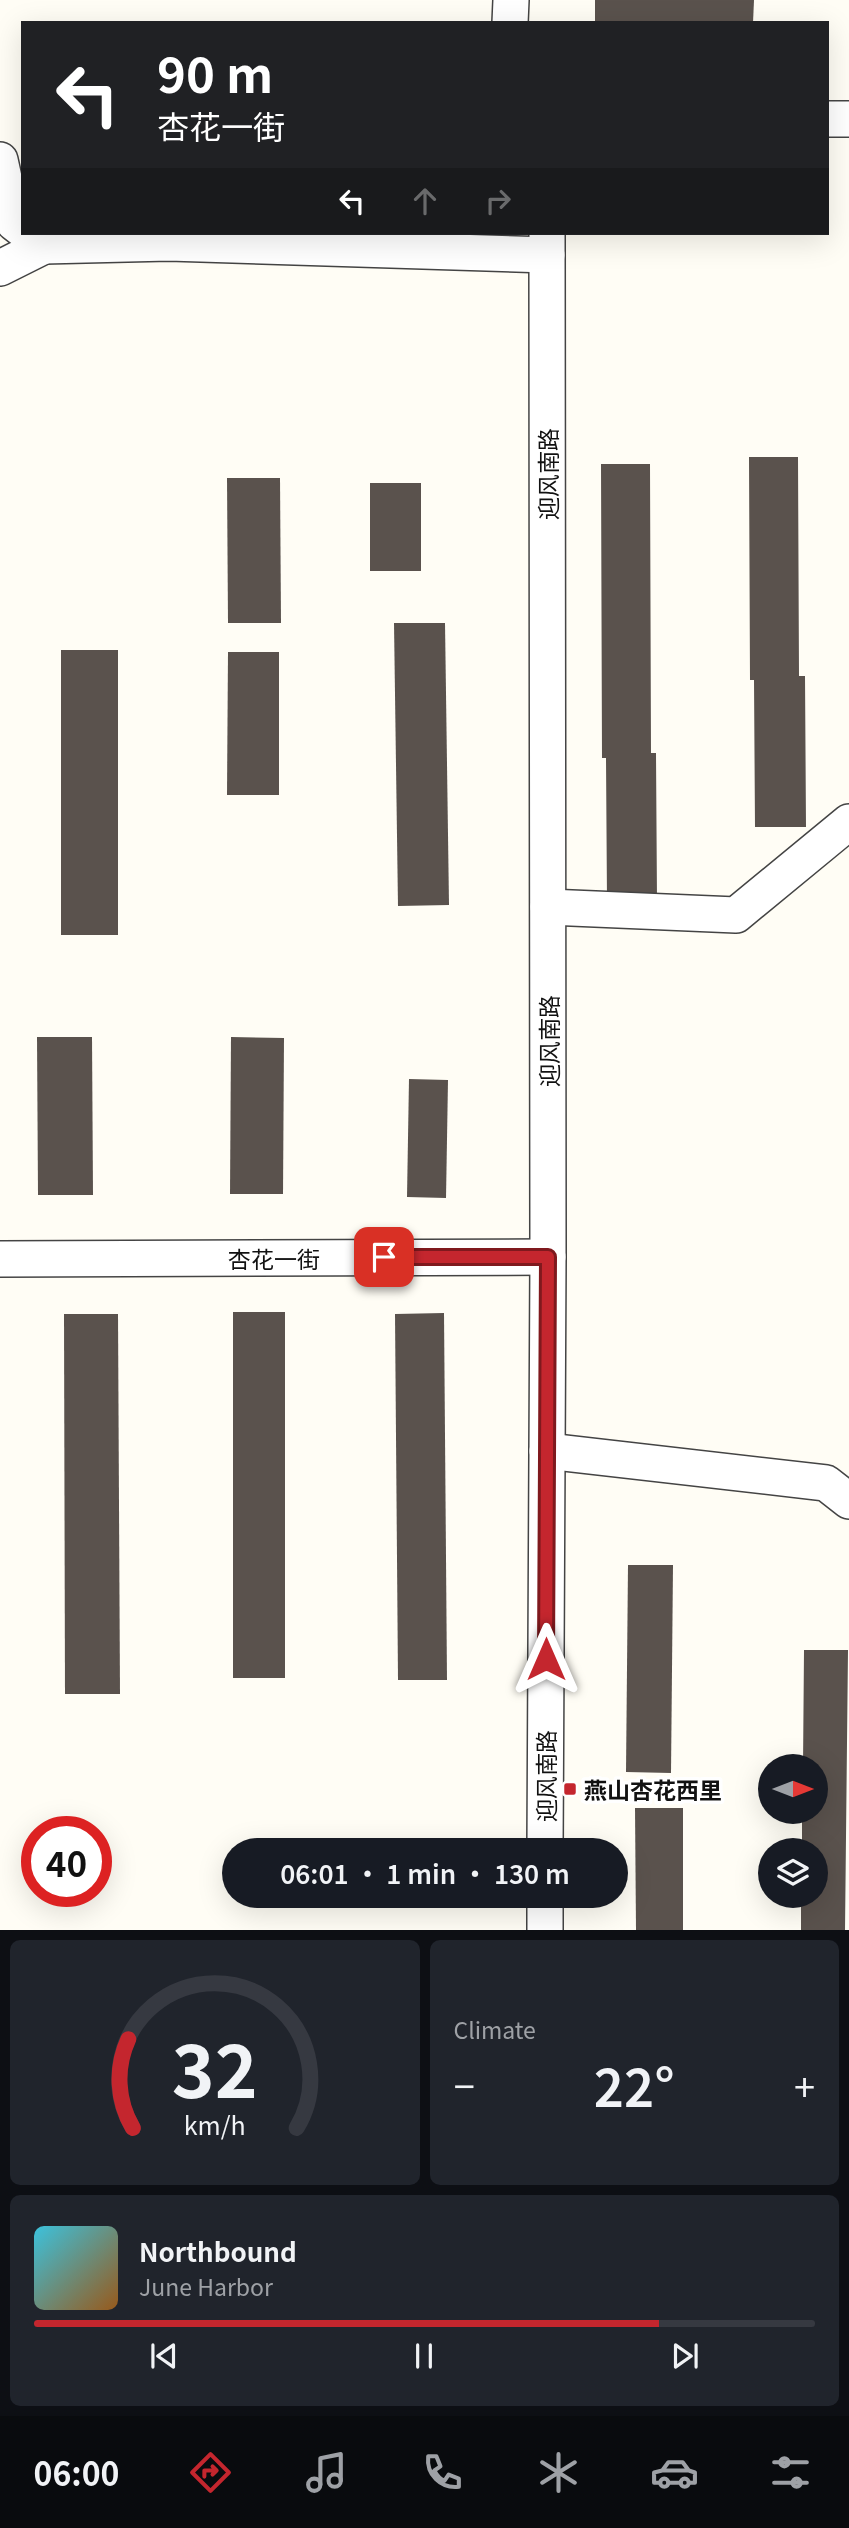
<!DOCTYPE html>
<html lang="en">
<head>
<meta charset="utf-8">
<style>
	body { margin:0; font-family:Georgia,"Noto Sans SC",serif; background:#20242c; color:#f1f3f6; height:100vh; display:flex; flex-direction:column; font-size:26px; white-space:nowrap }
	* { box-sizing:border-box; margin:0 }
	p { font-size:23px; color:#9ea1a6 }
	.icon { flex:none; width:38px; height:38px; fill:none; stroke:currentColor; stroke-width:2; stroke-linecap:round; stroke-linejoin:round }
	.map { position:relative; height:1930px; overflow:hidden }
	.side { display:flex; flex-direction:column; gap:10px; padding:10px; background:#0d0f14; flex:1 }
	.side>* { flex:none }
	.hud { position:absolute; left:21px; top:21px; width:808px; height:214px; border-radius:0px; box-shadow:0 7px 28px #0002; background:#202124; color:#fff; overflow:hidden }
	.needle { width:46px; rotate:90deg }
	.buttons { position:absolute; left:758px; top:1754px; display:grid; gap:14px }
	.buttons a { display:grid; place-items:center; width:70px; height:70px; border-radius:50%; background:#171b24; box-shadow:0 7px 28px #0002; font-size:35px }
	.speed { position:absolute; left:21px; top:1816px; display:flex; gap:14px; font-size:35px; font-weight:700; text-align:center }
	.speed>* { display:grid; place-content:center; width:91px; height:91px; border-radius:50%; background:#171b24; box-shadow:0 7px 28px #0002; line-height:1 }
	.speed .limit { border:10px solid #d22; background:#fff; color:#111 }
	.pin { position:absolute; display:grid; place-items:center; width:60px; height:60px; color:#fff; margin:-30px; border-radius:14px; box-shadow:0 4px 10px #0006 }
	.me { position:absolute; width:77px; margin:-38px; rotate:0deg; stroke-linejoin:round; filter:drop-shadow(0 0 5px #0008) }
	.turn { display:flex; align-items:center; gap:24px; height:147px; padding:0 21px; font-size:32px }
	.turn .icon { width:91px; height:91px; stroke-width:2.5 }
	.turn b { display:block; font-size:49px; line-height:60px }
	.lanes { display:flex; align-items:center; height:66px; padding:0 21px; background:#0003; justify-content:center; gap:35px; direction:ltr }
	.lanes .off { opacity:.35 }
	.big { font-size:52px; font-weight:600; line-height:1.1 }
	.side .card { flex:1; display:flex; flex-direction:column; justify-content:center; gap:10px; min-width:0; padding:0 24px; border-radius:10px; background:#20242c }
	.side .dial { align-items:center; gap:0 }
	.dial svg { height:182px; overflow:visible; fill:none; stroke:#363941; stroke-width:7; stroke-linecap:round; text-anchor:middle }
	.dial text { fill:#f1f3f6; stroke:none }
	.song { display:flex; align-items:center; gap:21px }
	.cover { width:84px; height:84px; border-radius:10px; background:linear-gradient(135deg,hsl(190 70% 55%),hsl(30 70% 35%)) }
	.played { height:7px; border-radius:4px; background:linear-gradient(90deg,#c4262e 80%,#363941 80%) }
	.keys { display:flex; justify-content:space-around; direction:ltr }
	.heat { display:flex; justify-content:space-between; align-items:center; font-size:38px; direction:ltr }
	.side .tiles { flex:1; display:grid; gap:10px; grid-template-columns:1fr 1fr }
	.card:last-child { grid-column:span 2 }
	.trip { position:absolute; left:222px; top:1838px; width:406px; height:70px; border-radius:35px; background:#171b24; box-shadow:0 7px 28px #0002; font-weight:600; line-height:70px; text-align:center }
	.tabs { display:flex; height:112px; justify-content:space-around; align-items:center; background:#090b0e; color:#9ea1a6 }
	.tabs .icon { width:49px; height:49px }
	.tabs .current { color:#c4262e }
	.tabs b { font-size:32px; color:#f1f3f6 }
	.map>svg:first-child { display:block }
</style>
</head>
<body>
<div class="map">
<svg width="849" height="1930" viewBox="0 0 849 1930">
	<rect width="100%" height="100%" fill="#fffdf5"/>
	<g fill="#5a524d">
		<path d="M 595,0 L 754,0 L 753,23 L 595,23 Z"/>
		<path d="M 749,457 L 798,457 L 799,676 L 805,676 L 806,827 L 755,827 L 754,680 L 750,680 Z"/>
		<path d="M 601,464 L 650,464 L 651,753 L 656,753 L 657,901 L 607,901 L 606,758 L 602,758 Z"/>
		<path d="M 227,478 L 280,478 L 281,623 L 228,623 Z"/>
		<rect x="370" y="483" width="51" height="88"/>
		<path d="M 394,623 L 445,623 L 449,905 L 398,906 Z"/>
		<rect x="61" y="650" width="57" height="285"/>
		<path d="M 228,652 L 279,652 L 279,795 L 227,795 Z"/>
		<path d="M 37,1037 L 92,1037 L 93,1195 L 38,1195 Z"/>
		<path d="M 231,1037 L 284,1038 L 283,1194 L 230,1194 Z"/>
		<path d="M 409,1079 L 448,1080 L 446,1198 L 407,1197 Z"/>
		<rect x="233" y="1312" width="52" height="366"/>
		<path d="M 444,1313 L 447,1680 L 398,1680 L 395,1314 Z"/>
		<path d="M 64,1314 L 118,1314 L 120,1694 L 65,1694 Z"/>
		<path d="M 628,1565 L 673,1565 L 671,1773 L 626,1772 Z"/>
		<path d="M 804,1650 L 848,1650 L 845,1930 L 801,1930 L 801,1895 L 816,1895 L 816,1850 L 802,1850 L 802,1811 L 816,1811 L 816,1766 L 803,1766 Z"/>
		<path d="M 635,1808 L 683,1808 L 683,1930 L 636,1930 Z"/>
	</g>
	<g fill="none" stroke-linecap="round" stroke-linejoin="round">
		<g stroke="#444" stroke-width="38">
			<g id="minor">
				<path d="M 510,23 L 511,0"/>
				<path d="M 828,119 L 849,119"/>
				<path d="M 0,160 L 14,223 L 23,230"/>
				<path d="M 27,233 L 44,246 L 169,243 L 547,255"/>
				<path d="M 0,268 L 44,246"/>
				<path d="M 548,907 L 736,915 L 849,822"/>
				<path d="M 0,1259 L 548,1257"/>
				<path d="M 547,1451 L 826,1483 L 849,1501"/>
				<path d="M 545,1850 L 548,1257 L 547,233"/>
				<path d="M 545,1930 L 545,1895"/>
			</g>
		</g>
		<use href="#minor" stroke="#fff" stroke-width="35"/>
	</g>
	<g fill="none" stroke-linecap="round" stroke-linejoin="round">
		<g stroke="#7f191e" stroke-width="18">
			<path id="route" d="M 384,1257 L 548,1257 L 546,1659"/>
		</g>
		<use href="#route" stroke="#c4262e" stroke-width="12"/>
	</g>
	<rect fill="#c4262e" stroke="#fff" stroke-width="2.5" x="563" y="1782" width="14" height="14" rx="3.5"/>
	<g text-anchor="middle" dominant-baseline="central" stroke-width="7" stroke-linejoin="round" paint-order="stroke">
		<g font-size="23" fill="#111" stroke="#fff">
			<text transform="translate(547 474) rotate(-90)">迎风南路</text>
			<text transform="translate(548 1041) rotate(-90)">迎风南路</text>
			<text x="274" y="1258">杏花一街</text>
			<text transform="translate(545 1776) rotate(-90)">迎风南路</text>
		</g>
		<g font-size="23" font-weight="bold" fill="#111" stroke="#fff" text-anchor="start">
			<text x="584" y="1789">燕山杏花西里</text>
		</g>
	</g>
</svg>
<div class="buttons">
<a><svg class="needle" viewBox="-14 -14 28 28"><path d="M0-13l5 13h-10z" fill="#e53935"/><path d="M0 13l5-13h-10z" fill="#9ea1a6"/></svg></a>
<a><svg class="icon" aria-label="layers" viewBox="0 0 24 24"><path d="M12 4l9 5-9 5-9-5zM3 14l9 5 9-5"/></svg></a>
</div>
<div class="speed"><div class="limit">40</div></div>
<div class="pin" style="left:384px;top:1257px;background:#d93025"><svg class="icon" aria-label="arrive" viewBox="0 0 24 24"><path d="M6 21V4h12l-3 4 3 4H6"/></svg></div>
<svg class="me" style="left:546px;top:1659px" viewBox="-20 -20 40 40"><path d="M0-17L14 15 0 8-14 15z" fill="#c4262e" stroke="#fff" stroke-width="4"/></svg>
<div class="trip">06:01 · 1 min · 130 m</div>
<div class="hud">
<div class="turn"><svg class="icon" aria-label="left" viewBox="0 0 24 24"><path d="M17 20v-9H6M10 6l-5 5 5 5"/></svg><div><b>90 m</b>杏花一街</div></div>
<div class="lanes"><svg class="icon" aria-label="left" viewBox="0 0 24 24"><path d="M17 20v-9H6M10 6l-5 5 5 5"/></svg><svg class="icon off" aria-label="ahead" viewBox="0 0 24 24"><path d="M12 20V5M6 11l6-6 6 6"/></svg><svg class="icon off" aria-label="right" viewBox="0 0 24 24"><path d="M7 20v-9h11M14 6l5 5-5 5"/></svg></div>
</div>
</div>
<section class="side">
<div class="tiles">
<div class="card dial"><svg viewBox="0 0 100 80">
<path d="M14 69A42 42 0 1 1 86 69"/>
<path d="M14 69A42 42 0 0 1 12 30" stroke="#c4262e"/>
<text x="50" y="56" font-size="32" font-weight="700">32</text>
<text x="50" y="72" font-size="11">km/h</text>
</svg></div>
<div class="card"><p>Climate</p>
<div class="heat"><a>−</a><b class="big">22°</b><a>+</a></div>
</div>
<div class="card">
<div class="song"><i class="cover"></i><div><b>Northbound</b><p>June Harbor</p></div></div>
<div class="played"></div>
<div class="keys"><svg class="icon" aria-label="previous" viewBox="0 0 24 24"><path d="M18 5L8 12l10 7zM5 5v14"/></svg><svg class="icon" aria-label="pause" viewBox="0 0 24 24"><path d="M8 5v14M16 5v14"/></svg><svg class="icon" aria-label="next" viewBox="0 0 24 24"><path d="M6 5l10 7-10 7zM19 5v14"/></svg></div>
</div>
</div>
</section>
<nav class="tabs">
<b>06:00</b>
<svg class="icon current" aria-label="directions" viewBox="0 0 24 24"><path d="M12 3l9 9-9 9-9-9zM9 14v-3h6M13 9l2 2-2 2"/></svg>
<svg class="icon" aria-label="music" viewBox="0 0 24 24"><path d="M9 18V5l10-2v13"/><circle cx="6" cy="18" r="3"/><circle cx="16" cy="16" r="3"/></svg>
<svg class="icon" aria-label="phone" viewBox="0 0 24 24"><path d="M5 4h4l2 5-3 2q2 4 5 5l2-3 5 2v4C11 20 4 13 5 4z"/></svg>
<svg class="icon" aria-label="climate" viewBox="0 0 24 24"><path d="M12 3v18M4 7l16 10M4 17L20 7"/></svg>
<svg class="icon" aria-label="car" viewBox="0 0 24 24"><path d="M5 17H2v-5l4-1 3-4h7l3 4 3 1v5h-3M9 17h6M6 11h13"/><circle cx="7" cy="17" r="2"/><circle cx="17" cy="17" r="2"/></svg>
<svg class="icon" aria-label="filters" viewBox="0 0 24 24"><path d="M4 7h16M4 17h16"/><circle cx="9" cy="7" r="2"/><circle cx="15" cy="17" r="2"/></svg>
</nav>
</body>
</html>
